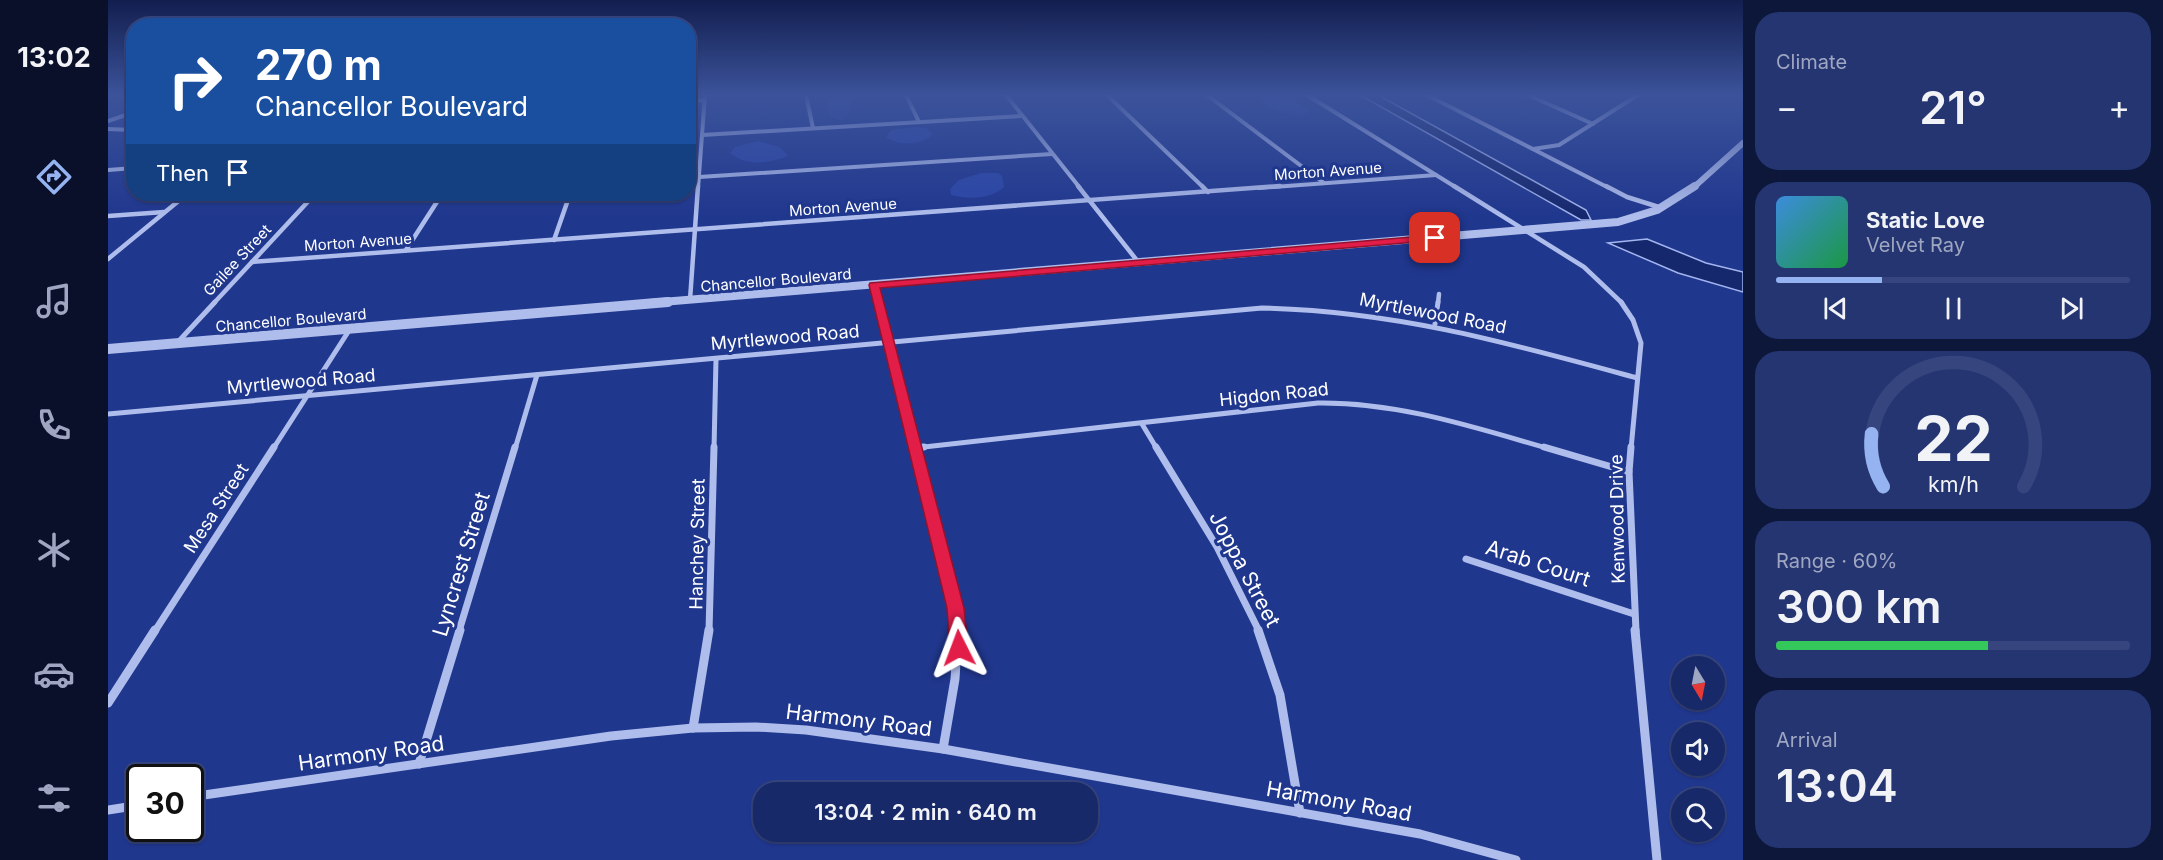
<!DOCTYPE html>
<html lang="en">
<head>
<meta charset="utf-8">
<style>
	body { margin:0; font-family:Inter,sans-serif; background:#253572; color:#f1f3f6; height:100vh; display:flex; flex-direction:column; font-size:22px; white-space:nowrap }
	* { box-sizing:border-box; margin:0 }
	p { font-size:20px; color:#9fa6c1 }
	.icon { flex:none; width:33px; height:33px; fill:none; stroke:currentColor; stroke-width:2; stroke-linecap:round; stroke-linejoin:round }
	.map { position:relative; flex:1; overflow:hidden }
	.panel { display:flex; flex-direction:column; gap:12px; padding:12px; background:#0d173a; width:420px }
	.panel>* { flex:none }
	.top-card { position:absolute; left:18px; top:18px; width:570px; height:183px; border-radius:24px; box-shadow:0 2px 4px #0004,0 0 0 2px #36457e; background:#1a4fa0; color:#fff; overflow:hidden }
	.needle { width:39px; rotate:170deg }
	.buttons { position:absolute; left:1563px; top:656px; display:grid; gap:12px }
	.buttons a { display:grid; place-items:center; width:54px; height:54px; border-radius:50%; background:#18296a; box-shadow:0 2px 4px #0004,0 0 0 2px #36457e; font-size:30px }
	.speed { position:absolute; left:18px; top:764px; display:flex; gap:12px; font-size:30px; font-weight:700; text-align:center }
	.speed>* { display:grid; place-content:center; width:78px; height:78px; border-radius:50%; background:#18296a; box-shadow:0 2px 4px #0004,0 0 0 2px #36457e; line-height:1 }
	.speed .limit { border:3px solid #111; border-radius:9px; background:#fff; color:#111 }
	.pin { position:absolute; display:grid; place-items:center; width:51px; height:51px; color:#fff; margin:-26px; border-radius:12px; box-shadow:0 3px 9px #0006 }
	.me { position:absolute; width:66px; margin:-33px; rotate:357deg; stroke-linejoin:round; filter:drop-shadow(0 0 4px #0008) }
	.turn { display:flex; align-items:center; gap:21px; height:126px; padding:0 30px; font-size:27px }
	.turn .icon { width:78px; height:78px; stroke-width:2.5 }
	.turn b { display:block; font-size:42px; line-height:51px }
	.then { display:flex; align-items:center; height:57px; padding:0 30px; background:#0003; gap:12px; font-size:22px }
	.big { font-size:45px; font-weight:600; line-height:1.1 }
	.panel .tile { flex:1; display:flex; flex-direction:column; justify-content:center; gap:9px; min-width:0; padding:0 21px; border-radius:24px; background:#253572 }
	.panel .dial { align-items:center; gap:0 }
	.dial svg { height:156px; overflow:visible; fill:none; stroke:#36457e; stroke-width:7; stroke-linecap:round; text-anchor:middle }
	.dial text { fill:#f1f3f6; stroke:none }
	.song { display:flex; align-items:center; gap:18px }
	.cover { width:72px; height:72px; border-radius:9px; background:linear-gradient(135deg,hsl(210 70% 55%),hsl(140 70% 35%)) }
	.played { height:6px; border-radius:3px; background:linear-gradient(90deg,#95b2f1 30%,#36457e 30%) }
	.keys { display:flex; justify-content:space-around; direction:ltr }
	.heat { display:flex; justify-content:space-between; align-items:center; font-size:33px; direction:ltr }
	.charge { height:9px; border-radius:4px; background:linear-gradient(90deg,#34c759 60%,#36457e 0) }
	.trip { position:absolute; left:645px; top:782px; width:345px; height:60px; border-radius:24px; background:#18296a; box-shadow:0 2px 4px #0004,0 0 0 2px #36457e; font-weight:600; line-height:60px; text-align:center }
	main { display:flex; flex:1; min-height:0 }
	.dock { display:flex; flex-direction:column; width:108px; justify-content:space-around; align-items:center; background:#0a102a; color:#9fa6c1 }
	.dock .icon { width:42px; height:42px }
	.dock .active { color:#95b2f1 }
	.dock b { font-size:27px; color:#f1f3f6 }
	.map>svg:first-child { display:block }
</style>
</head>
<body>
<main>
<nav class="dock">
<b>13:02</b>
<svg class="icon active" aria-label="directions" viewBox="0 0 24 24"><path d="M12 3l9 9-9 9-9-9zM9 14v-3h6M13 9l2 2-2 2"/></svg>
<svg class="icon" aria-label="music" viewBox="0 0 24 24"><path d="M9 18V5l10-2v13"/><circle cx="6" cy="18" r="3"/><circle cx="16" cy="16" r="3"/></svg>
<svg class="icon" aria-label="phone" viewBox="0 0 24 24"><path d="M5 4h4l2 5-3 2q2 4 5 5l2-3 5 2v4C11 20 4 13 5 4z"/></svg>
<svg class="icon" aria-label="climate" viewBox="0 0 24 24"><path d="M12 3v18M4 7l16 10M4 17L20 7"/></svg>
<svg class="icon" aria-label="car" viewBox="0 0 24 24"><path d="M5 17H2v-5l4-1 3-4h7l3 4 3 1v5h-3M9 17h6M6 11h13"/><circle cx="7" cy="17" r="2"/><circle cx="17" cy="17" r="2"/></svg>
<svg class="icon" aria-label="filters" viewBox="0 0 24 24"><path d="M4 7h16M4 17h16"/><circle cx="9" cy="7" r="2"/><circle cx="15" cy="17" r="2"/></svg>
</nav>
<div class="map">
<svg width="1635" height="860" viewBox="0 0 1635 860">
	<rect width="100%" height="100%" fill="#20378e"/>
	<g fill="#2a46a7">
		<path d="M 723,95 L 746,96 L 739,117 L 733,121 L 722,116 L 717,98 Z"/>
		<path d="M 1143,95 L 1179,95 L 1199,110 L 1197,115 C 1175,118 1161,106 1143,95 Z"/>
		<path d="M 808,127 L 818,128 L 824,134 L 822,137 C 809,145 791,146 778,137 L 783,130 Z"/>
		<path d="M 649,141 L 672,147 L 680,156 C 661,163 639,167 622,153 L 627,147 Z"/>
		<path d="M 873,173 L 890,173 L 894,176 L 896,187 C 882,200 860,199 843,195 L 842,189 L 851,180 Z"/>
	</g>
	<g fill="#16286d" stroke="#a3b5ee" stroke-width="1.5">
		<path d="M 1252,95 L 1270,95 L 1478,210 L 1483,220 L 1473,220 Z"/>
		<path d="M 1539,239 L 1598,263 L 1635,272 L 1635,292 L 1570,273 L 1500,243 Z"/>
	</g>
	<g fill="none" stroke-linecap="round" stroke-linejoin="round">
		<g stroke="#afbdec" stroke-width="4">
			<path d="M 698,95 L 705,128"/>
			<path d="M 798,95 L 811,122"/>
			<path d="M 898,95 L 972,188"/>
			<path d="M 999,95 L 1096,188"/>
			<path d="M 1099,95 L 1216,183"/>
			<path d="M 1199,95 L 1349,188"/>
			<path d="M 1319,95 L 1501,188"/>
			<path d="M 1420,95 L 1485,124"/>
			<path d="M 580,101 L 597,100"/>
			<path d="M 0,121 L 26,112"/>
			<path d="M 0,129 L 26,130"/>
			<path d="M 594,135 L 914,116"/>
			<path d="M 1425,149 L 1451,145 L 1530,95"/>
			<path d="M 0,170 L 26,168"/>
			<path d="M 591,177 L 944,154"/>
			<path d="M 590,188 L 597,95"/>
			<path d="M 1151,188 L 1328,175"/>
		</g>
		<g stroke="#afbdec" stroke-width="4.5">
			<path d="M 970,186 L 1031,263"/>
			<path d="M 1094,186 L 1100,192"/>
			<path d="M 1346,186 L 1476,267 L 1514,303"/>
			<path d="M 1498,186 L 1519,197 L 1554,208"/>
			<path d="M 0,216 L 56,212"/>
			<path d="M 446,240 L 462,194"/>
			<path d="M 298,250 L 334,194"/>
			<path d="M 0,259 L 79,194"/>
			<path d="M 144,262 L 1172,186"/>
			<path d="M 766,285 L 771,303"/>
			<path d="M 582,300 L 590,186"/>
			<path d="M 106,303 L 207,194"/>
			<path d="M 1330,303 L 1331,294"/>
		</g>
		<g stroke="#afbdec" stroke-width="5">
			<path d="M 770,302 L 808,449"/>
			<path d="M 1513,302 L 1525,320 L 1533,343 L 1523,449"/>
			<path d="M 1327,324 L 1330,302"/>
			<path d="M 69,343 L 107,302"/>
			<path d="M 0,414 L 1154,308 C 1288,311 1401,343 1529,378"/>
			<path d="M 1034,424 L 1049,449"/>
			<path d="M 807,448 L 1210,403 C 1290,402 1365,427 1442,449"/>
			<path d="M 165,449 L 242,329"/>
			<path d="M 407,449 L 429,375"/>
			<path d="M 606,449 L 608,359"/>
		</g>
		<g stroke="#afbdec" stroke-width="7">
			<path d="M 807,447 L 848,608 L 850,631"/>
			<path d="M 1048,447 L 1109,547 L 1151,631"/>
			<path d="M 1436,447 L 1521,472"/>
			<path d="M 1523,447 L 1521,472 L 1528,631"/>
			<path d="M 807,448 L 816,447"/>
			<path d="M 1358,559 L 1526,614"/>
			<path d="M 47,631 L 166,447"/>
			<path d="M 351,631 L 407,447"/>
			<path d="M 601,631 L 606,447"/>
		</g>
		<g stroke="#afbdec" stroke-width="9">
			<path d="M 1150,630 L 1172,695 L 1192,813"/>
			<path d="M 1527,630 L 1549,860"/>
			<path d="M 0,703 L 47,630"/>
			<path d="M 585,728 L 601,630"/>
			<path d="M 835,749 L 847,679 L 850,630"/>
			<path d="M 311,764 L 352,630"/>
			<path d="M 82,797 L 503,736 L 585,728 L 648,727 L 698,730 L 835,749 L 1312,834 L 1408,860"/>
			<path d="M 0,810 L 32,805"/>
		</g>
		<path stroke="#afbdec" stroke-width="6" d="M 1585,188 L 1635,143"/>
		<path stroke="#afbdec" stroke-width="8" d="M 542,303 L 1510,222 L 1549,210 L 1587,186"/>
		<path stroke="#afbdec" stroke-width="10" d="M 0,349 L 560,302"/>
	</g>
	<linearGradient id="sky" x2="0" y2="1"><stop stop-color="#121e4e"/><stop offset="0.44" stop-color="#3c539b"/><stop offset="1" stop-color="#3c539b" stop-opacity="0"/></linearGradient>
	<rect width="1635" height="216" fill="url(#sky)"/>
	<path fill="#e11d48" stroke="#92132f" stroke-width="1.5" d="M 1327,235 L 1331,236 L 1331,240 L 772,288 L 856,608 L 860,648 L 857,653 L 851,655 L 844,653 L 842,648 L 839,608 L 761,285 L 762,283 Z"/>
	<g text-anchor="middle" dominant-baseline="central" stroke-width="6" stroke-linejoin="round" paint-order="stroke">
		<g font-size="15" fill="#fff" stroke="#20378e">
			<text transform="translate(1220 171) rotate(-4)">Morton Avenue</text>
			<text transform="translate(735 207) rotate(-4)">Morton Avenue</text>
			<text transform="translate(250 242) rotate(-4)">Morton Avenue</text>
			<text transform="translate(129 260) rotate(-47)">Gailee Street</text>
			<text transform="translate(668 280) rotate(-5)">Chancellor Boulevard</text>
			<text transform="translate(183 320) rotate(-5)">Chancellor Boulevard</text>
		</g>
		<g font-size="18" fill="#fff" stroke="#20378e">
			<text transform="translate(1325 313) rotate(11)">Myrtlewood Road</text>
			<text transform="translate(677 337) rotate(-5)">Myrtlewood Road</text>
			<text transform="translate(193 381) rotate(-5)">Myrtlewood Road</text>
			<text transform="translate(1166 394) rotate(-6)">Higdon Road</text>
			<text transform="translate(108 508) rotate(-57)">Mesa Street</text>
			<text transform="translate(1509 519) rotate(-91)">Kenwood Drive</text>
			<text transform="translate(589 544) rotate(-89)">Hanchey Street</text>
		</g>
		<g font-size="21" fill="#fff" stroke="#20378e">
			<text transform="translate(1430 563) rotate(18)">Arab Court</text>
			<text transform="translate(353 564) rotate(-73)">Lyncrest Street</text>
			<text transform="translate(1137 569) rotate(62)">Joppa Street</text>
			<text transform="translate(751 720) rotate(7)">Harmony Road</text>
			<text transform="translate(263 753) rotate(-8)">Harmony Road</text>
			<text transform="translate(1231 801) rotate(10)">Harmony Road</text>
		</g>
	</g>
</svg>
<div class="buttons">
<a><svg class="needle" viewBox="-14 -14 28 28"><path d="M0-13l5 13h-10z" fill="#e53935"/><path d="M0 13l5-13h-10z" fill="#9fa6c1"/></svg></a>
<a><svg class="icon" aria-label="sound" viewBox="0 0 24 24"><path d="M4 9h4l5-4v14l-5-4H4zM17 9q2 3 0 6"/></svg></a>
<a><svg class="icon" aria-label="search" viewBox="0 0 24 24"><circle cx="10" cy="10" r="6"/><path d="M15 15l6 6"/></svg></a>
</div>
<div class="speed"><div class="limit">30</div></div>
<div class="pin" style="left:1327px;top:238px;background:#d93025"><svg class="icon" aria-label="arrive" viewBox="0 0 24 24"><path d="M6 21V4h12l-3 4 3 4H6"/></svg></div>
<svg class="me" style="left:851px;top:648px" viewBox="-20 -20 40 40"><path d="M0-17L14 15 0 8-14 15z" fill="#e11d48" stroke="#fff" stroke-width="4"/></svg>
<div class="trip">13:04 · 2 min · 640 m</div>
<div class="top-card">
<div class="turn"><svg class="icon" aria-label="right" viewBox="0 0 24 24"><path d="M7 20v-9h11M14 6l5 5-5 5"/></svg><div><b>270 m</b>Chancellor Boulevard</div></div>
<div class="then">Then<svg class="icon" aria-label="arrive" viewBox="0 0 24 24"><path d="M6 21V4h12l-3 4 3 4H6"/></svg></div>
</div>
</div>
<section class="panel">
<div class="tile"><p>Climate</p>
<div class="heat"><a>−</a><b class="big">21°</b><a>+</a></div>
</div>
<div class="tile">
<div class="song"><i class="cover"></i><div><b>Static Love</b><p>Velvet Ray</p></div></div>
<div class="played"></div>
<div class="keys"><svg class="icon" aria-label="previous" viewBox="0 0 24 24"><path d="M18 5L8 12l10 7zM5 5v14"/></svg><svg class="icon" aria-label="pause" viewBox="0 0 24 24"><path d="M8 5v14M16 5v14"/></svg><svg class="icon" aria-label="next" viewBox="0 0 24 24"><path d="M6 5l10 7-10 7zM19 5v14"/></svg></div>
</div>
<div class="tile dial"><svg viewBox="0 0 100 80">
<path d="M14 69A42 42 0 1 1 86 69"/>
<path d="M14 69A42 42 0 0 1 8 42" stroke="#95b2f1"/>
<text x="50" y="56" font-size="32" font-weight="700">22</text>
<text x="50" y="72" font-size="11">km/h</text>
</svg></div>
<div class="tile"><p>Range · 60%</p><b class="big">300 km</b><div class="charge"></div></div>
<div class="tile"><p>Arrival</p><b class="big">13:04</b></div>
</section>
</main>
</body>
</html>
